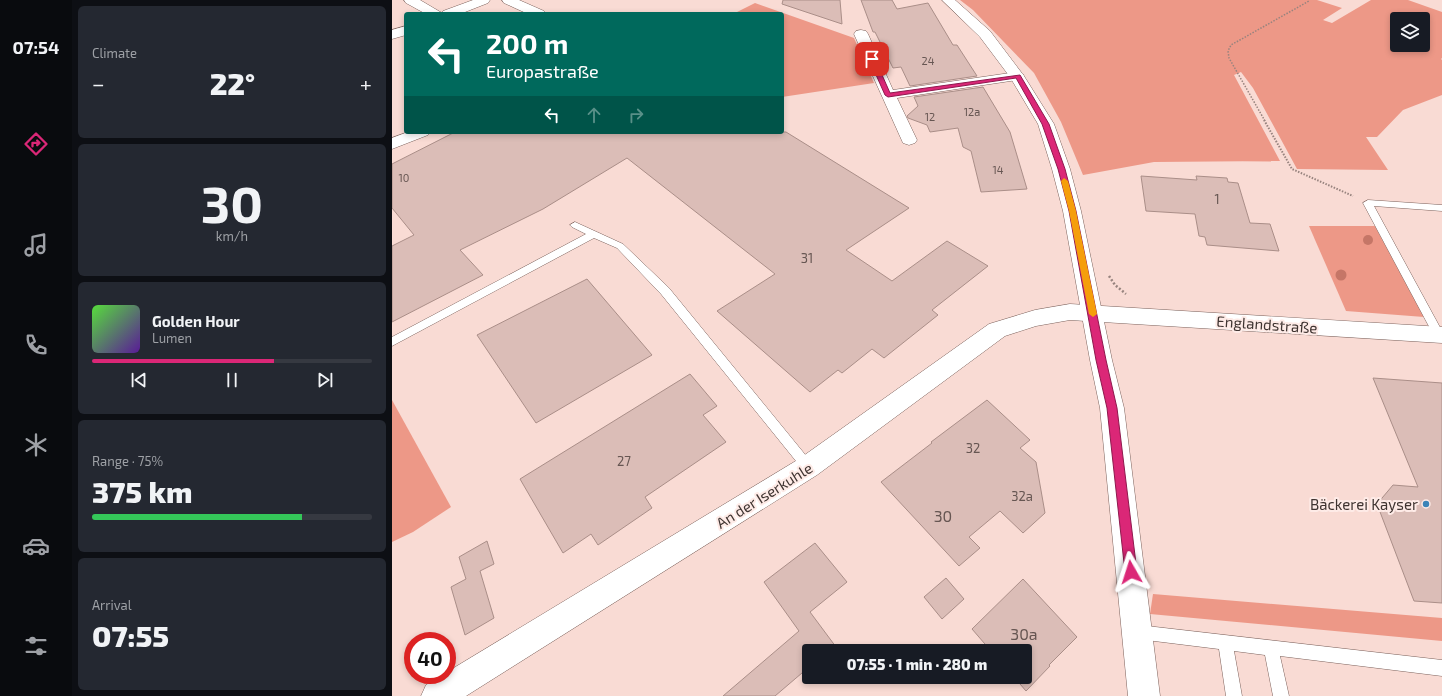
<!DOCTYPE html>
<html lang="en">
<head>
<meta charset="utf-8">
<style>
	body { margin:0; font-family:"Exo 2",sans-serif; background:#242831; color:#f1f3f6; height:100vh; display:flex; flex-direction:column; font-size:15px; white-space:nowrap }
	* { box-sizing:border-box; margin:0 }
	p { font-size:13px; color:#9ea1a6 }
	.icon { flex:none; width:22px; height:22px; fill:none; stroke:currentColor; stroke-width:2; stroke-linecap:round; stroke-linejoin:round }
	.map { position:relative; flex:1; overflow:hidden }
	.side { display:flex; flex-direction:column; gap:6px; padding:6px; background:#0d0f14; width:320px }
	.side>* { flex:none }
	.hud { position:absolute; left:12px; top:12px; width:380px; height:122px; border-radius:4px; box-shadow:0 2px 6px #0003; background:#00695c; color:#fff; overflow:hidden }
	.tools { position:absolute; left:998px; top:12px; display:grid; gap:8px }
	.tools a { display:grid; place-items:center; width:40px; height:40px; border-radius:4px; background:#171b24; box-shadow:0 2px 6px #0003; font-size:20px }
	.speed { position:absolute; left:12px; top:632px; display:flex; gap:8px; font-size:20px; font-weight:700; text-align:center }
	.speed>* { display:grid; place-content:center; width:52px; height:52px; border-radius:50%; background:#171b24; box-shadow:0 2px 6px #0003; line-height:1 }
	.speed .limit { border:6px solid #d22; background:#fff; color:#111 }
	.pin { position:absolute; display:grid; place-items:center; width:34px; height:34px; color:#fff; margin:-17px; border-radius:8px; box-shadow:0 2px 6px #0006 }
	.me { position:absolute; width:44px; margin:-22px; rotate:354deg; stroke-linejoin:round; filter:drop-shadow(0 0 3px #0008) }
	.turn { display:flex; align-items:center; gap:14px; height:84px; padding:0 16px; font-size:18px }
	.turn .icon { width:52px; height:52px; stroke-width:2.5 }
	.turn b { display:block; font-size:28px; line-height:34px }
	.lanes { display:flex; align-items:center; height:38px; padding:0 16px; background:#0003; justify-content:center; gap:20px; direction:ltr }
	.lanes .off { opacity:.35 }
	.big { font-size:30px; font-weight:800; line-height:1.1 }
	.side .widget { flex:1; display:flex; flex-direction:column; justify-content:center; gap:6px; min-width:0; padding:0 14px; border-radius:6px; background:#242831 }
	.side .dial { align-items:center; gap:0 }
	.dial b { font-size:52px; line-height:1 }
	.song { display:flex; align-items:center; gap:12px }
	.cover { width:48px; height:48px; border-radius:6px; background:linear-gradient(135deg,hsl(110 70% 55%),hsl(270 70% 35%)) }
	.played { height:4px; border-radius:2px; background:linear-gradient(90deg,#db2777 65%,#363941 65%) }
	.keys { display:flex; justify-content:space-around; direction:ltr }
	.heat { display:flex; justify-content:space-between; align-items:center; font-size:22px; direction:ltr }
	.charge { height:6px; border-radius:3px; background:linear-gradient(90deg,#34c759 75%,#363941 0) }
	.trip { position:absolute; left:410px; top:644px; width:230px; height:40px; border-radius:4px; background:#171b24; box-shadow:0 2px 6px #0003; font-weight:800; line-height:40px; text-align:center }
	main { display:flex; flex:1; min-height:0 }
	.dock { display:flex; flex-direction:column; width:72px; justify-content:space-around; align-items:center; background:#090b0e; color:#9ea1a6 }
	.dock .icon { width:28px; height:28px }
	.dock .active { color:#db2777 }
	.dock b { font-size:18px; color:#f1f3f6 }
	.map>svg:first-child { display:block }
</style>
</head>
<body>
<main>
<nav class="dock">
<b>07:54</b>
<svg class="icon active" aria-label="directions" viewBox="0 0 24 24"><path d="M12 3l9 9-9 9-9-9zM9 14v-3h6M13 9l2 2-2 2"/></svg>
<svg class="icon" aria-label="music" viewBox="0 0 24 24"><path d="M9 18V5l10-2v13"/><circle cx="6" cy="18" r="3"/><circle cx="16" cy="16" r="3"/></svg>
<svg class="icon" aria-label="phone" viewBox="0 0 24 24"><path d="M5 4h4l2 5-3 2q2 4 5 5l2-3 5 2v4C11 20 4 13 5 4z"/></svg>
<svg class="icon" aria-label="climate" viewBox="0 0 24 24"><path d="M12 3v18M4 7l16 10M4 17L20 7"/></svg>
<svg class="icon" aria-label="car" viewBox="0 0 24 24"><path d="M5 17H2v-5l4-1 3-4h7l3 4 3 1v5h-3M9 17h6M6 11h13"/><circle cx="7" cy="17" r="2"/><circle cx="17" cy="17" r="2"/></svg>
<svg class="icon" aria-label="filters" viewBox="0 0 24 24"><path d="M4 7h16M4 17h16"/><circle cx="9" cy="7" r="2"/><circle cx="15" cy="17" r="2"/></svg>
</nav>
<section class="side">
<div class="widget"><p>Climate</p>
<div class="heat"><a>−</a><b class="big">22°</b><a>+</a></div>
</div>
<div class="widget dial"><b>30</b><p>km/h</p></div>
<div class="widget">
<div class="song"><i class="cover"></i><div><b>Golden Hour</b><p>Lumen</p></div></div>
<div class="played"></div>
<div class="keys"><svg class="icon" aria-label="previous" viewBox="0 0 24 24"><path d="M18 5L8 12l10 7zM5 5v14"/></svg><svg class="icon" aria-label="pause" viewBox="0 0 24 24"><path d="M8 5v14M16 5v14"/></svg><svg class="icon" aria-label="next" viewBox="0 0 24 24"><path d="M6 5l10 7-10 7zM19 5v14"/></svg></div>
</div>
<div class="widget"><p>Range · 75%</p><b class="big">375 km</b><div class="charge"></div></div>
<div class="widget"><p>Arrival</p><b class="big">07:55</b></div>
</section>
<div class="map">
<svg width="1050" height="696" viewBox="0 0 1050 696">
	<rect width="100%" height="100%" fill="#f9dbd4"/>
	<g fill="#ed9887" fill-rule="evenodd">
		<path d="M 568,0 L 925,0 L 950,8 L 931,20 L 940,23 L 979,0 L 1016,0 L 1050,12 L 1050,58 L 1049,59 L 1050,60 L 1050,95 L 1011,110 L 985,137 L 974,137 L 996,170 L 905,169 L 861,88 L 849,72 L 842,75 L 888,161 L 762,162 L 691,175 L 669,122 L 642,73 L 581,10 ZM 1005,19 L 1031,19 L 1031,45 L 1005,45 Z"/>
		<path d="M 363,3 L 462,38 L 482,83 L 390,97 L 390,14 L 341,14 Z"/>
		<path d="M 917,226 L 983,226 L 1032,317 L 954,311 Z"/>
		<path d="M 0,400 L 59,507 L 21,532 L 0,542 Z"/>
		<path d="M 761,594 L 1050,618 L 1050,641 L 758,614 Z"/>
	</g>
	<g fill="#dbbdb7" stroke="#aa8e88">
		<path d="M 391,0 L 448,0 L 450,24 L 390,4 Z"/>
		<path d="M 469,0 L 500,0 L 505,9 L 536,3 L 561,45 L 565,45 L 585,76 L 518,86 L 509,67 L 501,68 L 483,32 L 481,32 Z"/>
		<path d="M 591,87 L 618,132 L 635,189 L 589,192 L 579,151 L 571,147 L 566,128 L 538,132 L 535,125 L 516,118 L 515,116 L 526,106 L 522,97 Z"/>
		<path d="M 63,132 L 394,132 L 517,208 L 454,250 L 500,281 L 555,241 L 596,266 L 540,310 L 546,315 L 492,358 L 480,349 L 450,373 L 446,370 L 418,392 L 325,311 L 383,274 L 235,158 L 151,209 L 68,250 L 91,275 L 0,322 L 0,246 L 22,235 L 0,208 L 0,164 Z"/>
		<path d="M 749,176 L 805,180 L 804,176 L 835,178 L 836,182 L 846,183 L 858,223 L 878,224 L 887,251 L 815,245 L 813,237 L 807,236 L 803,214 L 754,211 Z"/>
		<path d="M 195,279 L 260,355 L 144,423 L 85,335 Z"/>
		<path d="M 298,374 L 325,406 L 311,415 L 334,442 L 253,497 L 260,508 L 206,545 L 199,534 L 171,553 L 128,479 Z"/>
		<path d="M 981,378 L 1050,383 L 1050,603 L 1022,601 L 985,504 L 1001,485 L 1026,487 Z"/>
		<path d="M 595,400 L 638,440 L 628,448 L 644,462 L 653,513 L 631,533 L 608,511 L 577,537 L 588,548 L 567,566 L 489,482 L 540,443 L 539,442 Z"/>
		<path d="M 95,541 L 102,564 L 88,571 L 102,618 L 73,635 L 59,587 L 74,579 L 67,557 Z"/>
		<path d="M 423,543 L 455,582 L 418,612 L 447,651 L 417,651 L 417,667 L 383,696 L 331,696 L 407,631 L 372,582 Z"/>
		<path d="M 554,578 L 572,599 L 550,619 L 532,597 Z"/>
		<path d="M 631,579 L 685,637 L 657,665 L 658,666 L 634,691 L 622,677 L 633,677 L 633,651 L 599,651 L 580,629 Z"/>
	</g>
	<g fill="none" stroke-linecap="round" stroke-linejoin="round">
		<g stroke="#7c625c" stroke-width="1">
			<g id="service">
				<path d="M 976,200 L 1050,205 L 1050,211 L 982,206 L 1050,331 L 1050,337 L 1046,338 L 1042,337 L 1041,334 L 971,203 Z"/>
				<path d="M 183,222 L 231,244 L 277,288 L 420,463 L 422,467 L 420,471 L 416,473 L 412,471 L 269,294 L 225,248 L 202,238 L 0,346 L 0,337 L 194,234 L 180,227 L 178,225 Z"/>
				<path d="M 746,625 L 1050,660 L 1050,676 L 888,656 L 897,696 L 881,696 L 873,655 L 842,651 L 850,696 L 834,696 L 827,649 L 746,639 L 741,637 L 739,632 L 741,627 Z"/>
			</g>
		</g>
		<g stroke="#7c625c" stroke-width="1">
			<g id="minor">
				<path d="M 12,0 L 28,0 L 50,13 L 51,11 L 81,0 L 98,0 L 96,3 L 68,14 L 34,14 L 14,3 Z"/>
				<path d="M 110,0 L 127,0 L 152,11 L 154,14 L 136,14 L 112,3 Z"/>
				<path d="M 14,26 L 14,35 L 0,39 L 0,30 Z"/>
				<path d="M 469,30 L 474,31 L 476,34 L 501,90 L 625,72 L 630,73 L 632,76 L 630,79 L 625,80 L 505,98 L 525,140 L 523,143 L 517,145 L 511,143 L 462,34 L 464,31 Z"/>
				<path d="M 16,132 L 38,132 L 36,135 L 0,149 L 0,138 Z"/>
				<path d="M 678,304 L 1050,327 L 1050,343 L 678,320 L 644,326 L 613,336 L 425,475 L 74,696 L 29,696 L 34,685 L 50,675 L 55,675 L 55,672 L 407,459 L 597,324 L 643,310 Z"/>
			</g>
		</g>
		<g stroke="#7c625c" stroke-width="1">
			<path id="tertiary" d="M 550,0 L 563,0 L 598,31 L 632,76 L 662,124 L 678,169 L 689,211 L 720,360 L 732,408 L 768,696 L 736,696 L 708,408 L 698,360 L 671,211 L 660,169 L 646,124 L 618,77 L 588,37 Z"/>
		</g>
		<path stroke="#97837e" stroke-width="1.5" stroke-dasharray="1.5 1.5" stroke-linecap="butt" d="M 873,121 L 837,58 L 836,51 L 839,45 L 917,1"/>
		<path stroke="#97837e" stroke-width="2" stroke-dasharray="1.5 1.5" stroke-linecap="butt" d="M 872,120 L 900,169 L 961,196"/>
		<path stroke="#97837e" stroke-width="2.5" stroke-dasharray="2 2" stroke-linecap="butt" d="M 717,276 L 723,285 L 734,294"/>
		<use href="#service" fill="#fff" fill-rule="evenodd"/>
		<use href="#minor" fill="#fff" fill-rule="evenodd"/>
		<use href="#tertiary" fill="#fff" fill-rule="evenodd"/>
	</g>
	<g fill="#c57667">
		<circle cx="976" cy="240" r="5"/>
		<circle cx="949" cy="275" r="5.5"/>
	</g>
	<path fill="#db2777" stroke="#8e194d" d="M 478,57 L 483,59 L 498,93 L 628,75 L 657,124 L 673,169 L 684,211 L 714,360 L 725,408 L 745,572 L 743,576 L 739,578 L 735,576 L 733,572 L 715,408 L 704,360 L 677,211 L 666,169 L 650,124 L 624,78 L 496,97 L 493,95 L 477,59 Z"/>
	<path fill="#f59e0b" d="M 672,178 L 676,181 L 684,211 L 705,314 L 701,317 L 697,314 L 677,211 L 669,181 Z"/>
	<circle fill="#3b84b8" stroke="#feebe7" stroke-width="1.5" cx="1034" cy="504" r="4"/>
	<g text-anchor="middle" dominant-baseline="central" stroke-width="4" stroke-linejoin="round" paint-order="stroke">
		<g font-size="11" fill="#665652">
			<text x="536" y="60">24</text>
			<text x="580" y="111">12a</text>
			<text x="538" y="116">12</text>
			<text x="606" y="169">14</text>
			<text x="12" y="177">10</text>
		</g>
		<g font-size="13" fill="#665652">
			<text x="825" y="199">1</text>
			<text x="415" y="258">31</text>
			<text x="581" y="448">32</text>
			<text x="232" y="461">27</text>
			<text x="630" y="496">32a</text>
		</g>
		<g font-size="15" fill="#3f3431" stroke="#feebe7">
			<text transform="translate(875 324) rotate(4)">Englandstraße</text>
			<text transform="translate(372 495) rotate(-32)">An der Iserkuhle</text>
		</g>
		<g font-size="15" fill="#3f3431" stroke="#feebe7" text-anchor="end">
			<text x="1026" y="504">Bäckerei Kayser</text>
		</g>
		<g font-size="16" fill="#665652">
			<text x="551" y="515">30</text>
			<text x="632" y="633">30a</text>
		</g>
	</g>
</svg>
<div class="tools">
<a><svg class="icon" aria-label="layers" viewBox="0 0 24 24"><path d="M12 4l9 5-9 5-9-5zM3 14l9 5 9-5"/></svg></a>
</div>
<div class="speed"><div class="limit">40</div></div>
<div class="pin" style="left:480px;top:59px;background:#d93025"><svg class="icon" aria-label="arrive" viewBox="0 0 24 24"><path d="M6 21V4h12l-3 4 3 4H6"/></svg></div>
<svg class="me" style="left:739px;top:572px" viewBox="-20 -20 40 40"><path d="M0-17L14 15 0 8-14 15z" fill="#db2777" stroke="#fff" stroke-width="4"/></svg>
<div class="trip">07:55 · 1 min · 280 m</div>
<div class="hud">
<div class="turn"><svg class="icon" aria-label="left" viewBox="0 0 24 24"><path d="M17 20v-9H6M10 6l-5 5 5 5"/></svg><div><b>200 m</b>Europastraße</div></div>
<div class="lanes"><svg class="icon" aria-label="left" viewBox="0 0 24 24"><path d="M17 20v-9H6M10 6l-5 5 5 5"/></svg><svg class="icon off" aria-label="ahead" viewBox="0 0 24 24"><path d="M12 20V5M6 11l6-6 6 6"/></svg><svg class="icon off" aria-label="right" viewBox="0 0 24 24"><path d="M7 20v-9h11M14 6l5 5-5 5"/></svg></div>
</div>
</div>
</main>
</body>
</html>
